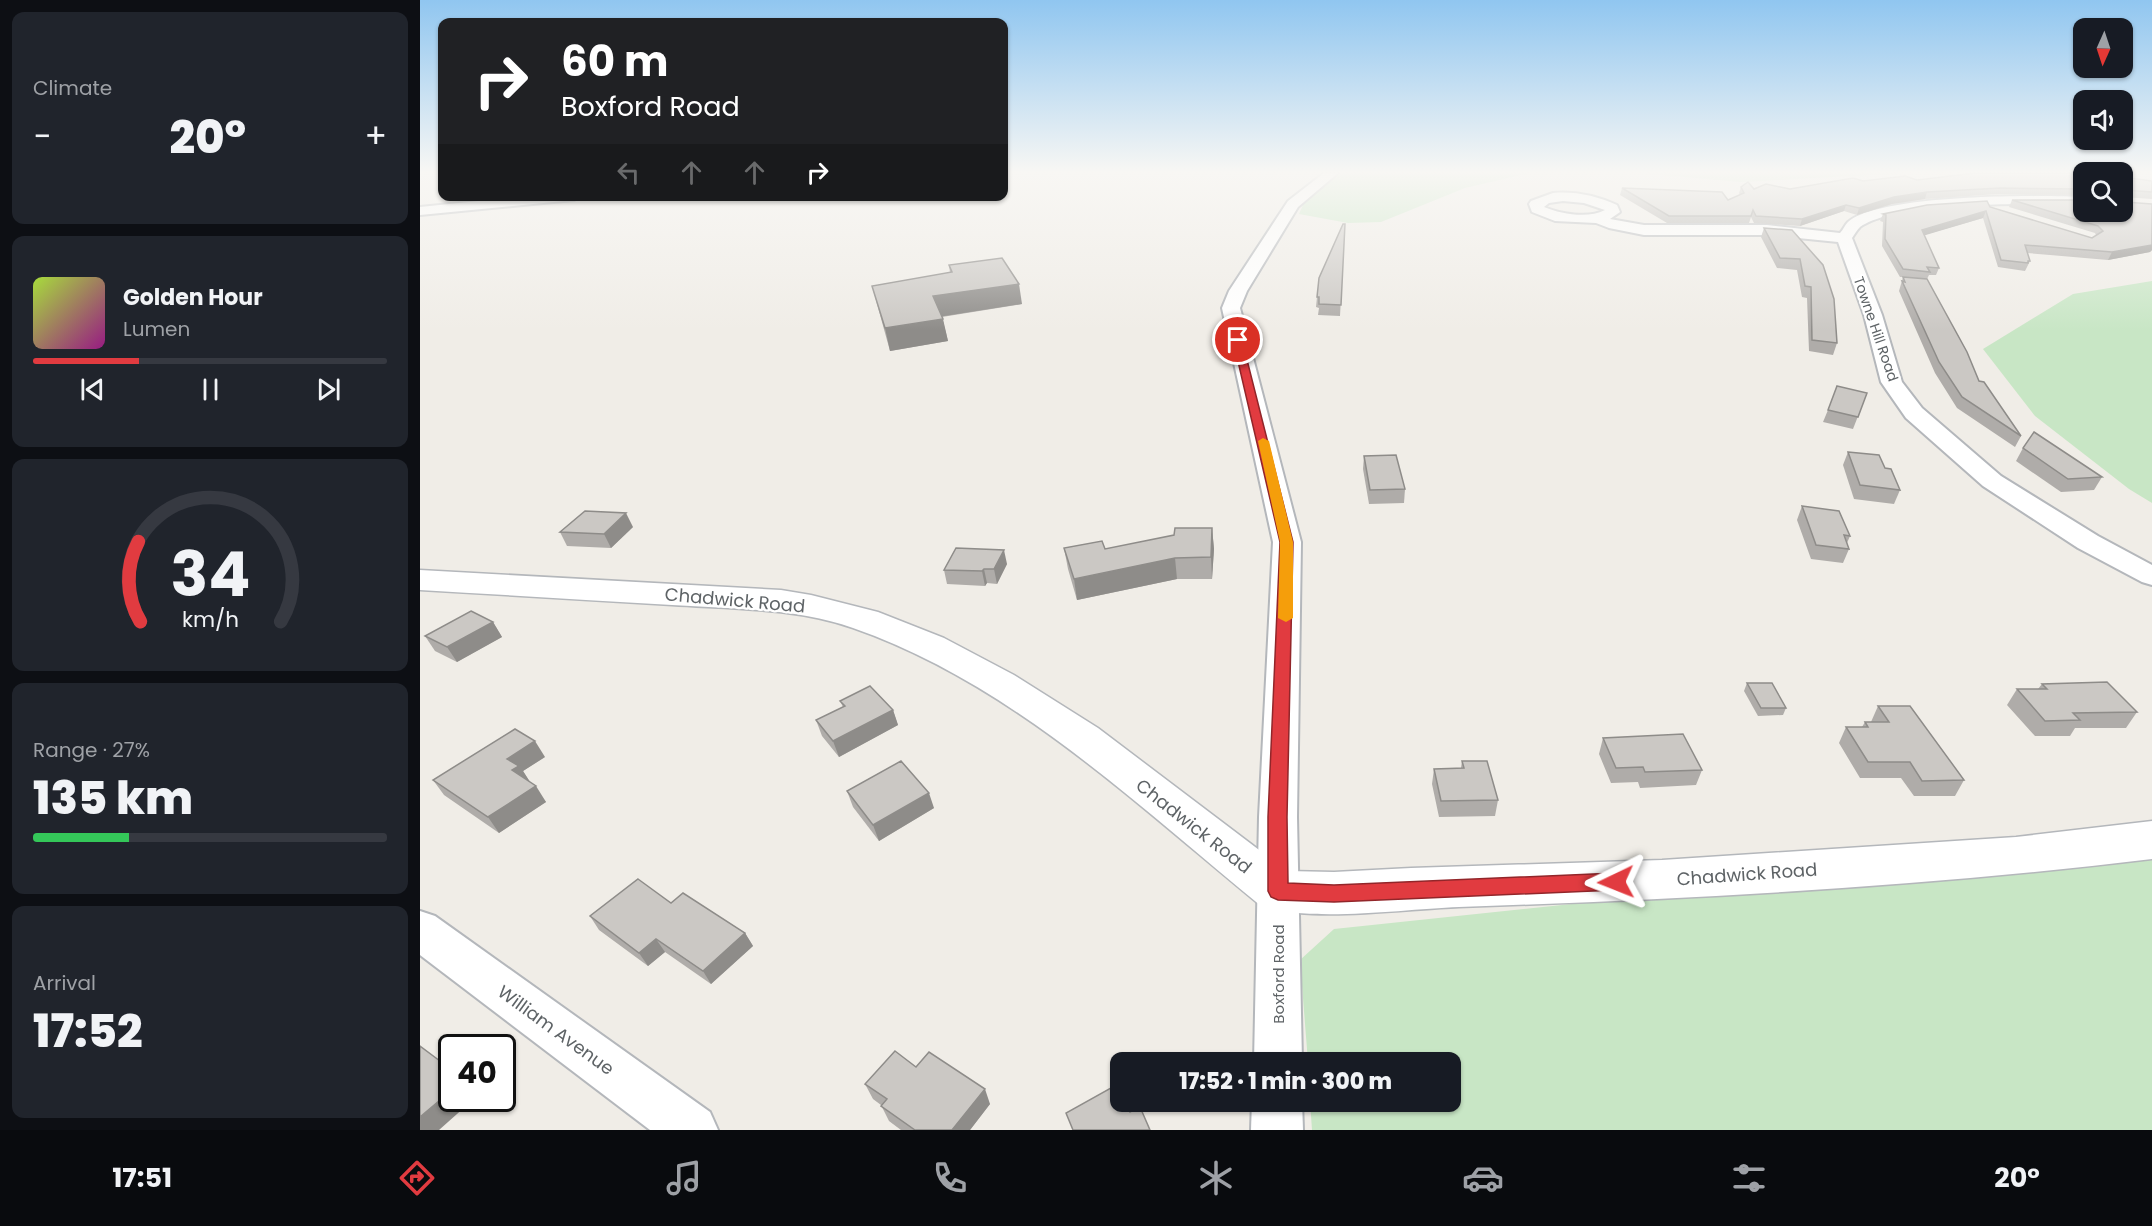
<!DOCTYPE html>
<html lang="en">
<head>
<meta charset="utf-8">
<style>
	body { margin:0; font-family:Poppins,sans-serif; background:#20242c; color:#f1f3f6; height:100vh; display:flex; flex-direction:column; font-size:22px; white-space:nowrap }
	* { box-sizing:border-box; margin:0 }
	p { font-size:20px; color:#9ea1a6 }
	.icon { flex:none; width:33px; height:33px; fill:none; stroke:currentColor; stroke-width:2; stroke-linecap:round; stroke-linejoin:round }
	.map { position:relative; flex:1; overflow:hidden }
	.drawer { display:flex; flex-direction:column; gap:12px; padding:12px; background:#0d0f14; width:420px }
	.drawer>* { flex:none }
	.top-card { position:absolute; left:18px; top:18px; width:570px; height:183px; border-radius:12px; box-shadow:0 2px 4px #0004; background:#202124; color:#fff; overflow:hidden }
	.needle { width:39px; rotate:183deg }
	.fabs { position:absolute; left:1653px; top:18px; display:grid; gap:12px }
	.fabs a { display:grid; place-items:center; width:60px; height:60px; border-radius:12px; background:#171b24; box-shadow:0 2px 4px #0004; font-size:30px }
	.speed { position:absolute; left:18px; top:1034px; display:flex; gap:12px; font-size:30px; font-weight:700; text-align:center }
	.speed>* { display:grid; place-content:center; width:78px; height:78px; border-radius:50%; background:#171b24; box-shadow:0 2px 4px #0004; line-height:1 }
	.speed .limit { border:3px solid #111; border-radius:9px; background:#fff; color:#111 }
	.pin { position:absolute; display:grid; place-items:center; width:51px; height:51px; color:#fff; margin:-26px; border:3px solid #fff; border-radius:50%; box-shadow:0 2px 6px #0007 }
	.me { position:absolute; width:66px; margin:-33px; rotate:268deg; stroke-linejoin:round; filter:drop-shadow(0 0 4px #0008) }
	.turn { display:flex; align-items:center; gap:21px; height:126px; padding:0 24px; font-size:27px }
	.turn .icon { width:78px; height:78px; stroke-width:2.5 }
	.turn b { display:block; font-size:42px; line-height:51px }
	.lanes { display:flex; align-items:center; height:57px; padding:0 24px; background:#0003; justify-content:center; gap:30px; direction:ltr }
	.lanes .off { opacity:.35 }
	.big { font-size:45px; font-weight:800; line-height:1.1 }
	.drawer .widget { flex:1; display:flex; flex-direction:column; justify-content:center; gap:9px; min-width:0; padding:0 21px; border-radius:12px; background:#20242c }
	.drawer .dial { align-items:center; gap:0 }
	.dial svg { height:156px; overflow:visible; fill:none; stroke:#363941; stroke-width:7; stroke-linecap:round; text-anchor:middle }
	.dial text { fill:#f1f3f6; stroke:none }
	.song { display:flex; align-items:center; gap:18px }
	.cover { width:72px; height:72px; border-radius:9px; background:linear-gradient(135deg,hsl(80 70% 55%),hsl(310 70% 35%)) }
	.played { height:6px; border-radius:3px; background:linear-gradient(90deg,#e13b40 30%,#363941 30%) }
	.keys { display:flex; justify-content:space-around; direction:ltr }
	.heat { display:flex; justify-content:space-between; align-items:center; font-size:33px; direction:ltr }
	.charge { height:9px; border-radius:4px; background:linear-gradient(90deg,#34c759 27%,#363941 0) }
	.trip { position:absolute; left:690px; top:1052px; width:351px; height:60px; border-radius:12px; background:#171b24; box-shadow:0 2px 4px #0004; font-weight:800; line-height:60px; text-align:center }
	.tabs { display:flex; height:96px; justify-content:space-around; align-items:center; background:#090b0e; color:#9ea1a6 }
	.tabs .icon { width:42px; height:42px }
	.tabs .current { color:#e13b40 }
	.tabs b { font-size:27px; color:#f1f3f6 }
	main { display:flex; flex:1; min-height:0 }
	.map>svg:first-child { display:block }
</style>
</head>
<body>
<main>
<section class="drawer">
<div class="widget"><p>Climate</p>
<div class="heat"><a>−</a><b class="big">20°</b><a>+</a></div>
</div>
<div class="widget">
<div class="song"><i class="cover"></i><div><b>Golden Hour</b><p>Lumen</p></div></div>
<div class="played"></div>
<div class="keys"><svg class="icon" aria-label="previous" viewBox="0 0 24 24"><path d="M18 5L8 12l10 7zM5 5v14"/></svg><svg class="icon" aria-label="pause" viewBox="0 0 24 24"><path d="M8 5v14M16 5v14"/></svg><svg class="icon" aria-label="next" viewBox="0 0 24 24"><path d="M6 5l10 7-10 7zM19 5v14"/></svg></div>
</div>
<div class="widget dial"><svg viewBox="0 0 100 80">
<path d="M14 69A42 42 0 1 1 86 69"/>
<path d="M14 69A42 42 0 0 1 13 28" stroke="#e13b40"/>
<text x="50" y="56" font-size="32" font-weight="700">34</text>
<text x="50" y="72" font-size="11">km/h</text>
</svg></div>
<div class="widget"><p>Range · 27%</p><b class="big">135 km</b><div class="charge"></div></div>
<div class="widget"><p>Arrival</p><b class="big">17:52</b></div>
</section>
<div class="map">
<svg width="1732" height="1130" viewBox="0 0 1732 1130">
	<rect width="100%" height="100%" fill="#f0ede7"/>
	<g fill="#c8e6c5">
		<path d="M 920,173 L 1109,173 L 1045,188 L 961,222 L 928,223 L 879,214 L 888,194 Z"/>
		<path d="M 1219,173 L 1488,173 L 1321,182 Z"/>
		<path d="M 1732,281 L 1732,503 L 1709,489 L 1615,416 L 1563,349 L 1653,294 Z"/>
		<path d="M 1732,843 L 1732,1130 L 892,1130 L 890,1101 L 1030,1101 L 1030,1062 L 888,1062 L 880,960 L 914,929 Z"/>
	</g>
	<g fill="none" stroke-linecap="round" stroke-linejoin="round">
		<g stroke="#b4b7bb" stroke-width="4">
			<g id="minor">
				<path d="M 904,173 L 918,173 L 878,207 L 827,291 L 820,308 L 881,542 L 877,817 L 882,1062 L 834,1062 L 839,817 L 853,542 L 802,308 L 809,291 L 868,201 Z"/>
				<path d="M 1133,193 C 1155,191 1177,196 1197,205 L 1200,212 L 1190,219 L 1224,225 L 1347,225 L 1420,233 C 1423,230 1425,225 1428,222 C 1461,194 1618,195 1664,197 L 1664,205 C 1617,203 1476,201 1440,227 C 1437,230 1434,235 1432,238 L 1462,315 L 1482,382 L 1502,408 L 1581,476 L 1678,536 L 1732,565 L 1732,585 L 1722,582 L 1658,548 L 1563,486 L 1486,418 L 1461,382 L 1444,315 L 1418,242 L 1347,235 L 1224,235 L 1189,228 L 1176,223 L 1135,221 L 1112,212 L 1109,204 L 1111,201 ZM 1143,201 L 1164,203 L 1185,210 C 1168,219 1141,214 1124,207 L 1129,203 Z"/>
				<path d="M 106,196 L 161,196 L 154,200 L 0,215 L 0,207 Z"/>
				<path d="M 0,911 L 15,916 L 290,1112 L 298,1130 L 230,1130 L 0,955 Z"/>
				<path d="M 832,1101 L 882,1101 L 883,1130 L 831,1130 Z"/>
			</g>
		</g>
		<g stroke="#b4b7bb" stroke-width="3">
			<path id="tertiary" d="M 0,570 L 361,590 L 391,595 L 458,612 L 524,638 L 594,675 L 678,728 L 867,871 L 914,872 L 991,868 L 1242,860 L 1596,837 L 1732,821 L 1732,859 C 1502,887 1271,899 1039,907 C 984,909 891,923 841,906 C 715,803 589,682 433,628 C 375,608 313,609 252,605 C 168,600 84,595 0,590 Z"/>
		</g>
		<use href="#minor" fill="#fff" fill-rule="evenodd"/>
		<use href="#tertiary" fill="#fff" fill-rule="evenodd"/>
	</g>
	<g fill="#afaca9">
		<path d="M 1664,173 L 1664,195 L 1578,194 L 1505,199 L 1472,204 L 1437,215 L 1424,211 L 1380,226 L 1334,223 L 1331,217 L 1329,223 L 1247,223 L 1200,195 L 1202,188 L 1308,200 L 1320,195 L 1319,193 L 1321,187 L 1334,189 L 1370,189 L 1443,181 L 1497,180 Z"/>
		<path d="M 1702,177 L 1732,181 L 1732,199 L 1703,197 L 1703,200 L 1705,202 L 1732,204 L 1732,250 L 1730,252 L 1688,260 L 1607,253 L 1610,261 L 1605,271 L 1578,267 L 1563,218 L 1504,235 L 1519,268 L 1516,275 L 1509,275 L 1507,279 L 1559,381 L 1601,436 L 1595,447 L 1537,408 L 1515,373 L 1479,291 L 1483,277 L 1480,277 L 1462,246 L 1463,222 L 1460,221 L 1463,214 L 1570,207 L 1672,238 L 1676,235 L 1675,233 L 1589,207 L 1592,200 L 1664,212 Z"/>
		<path d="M 925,224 L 920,316 L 898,315 L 899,308 L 896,307 L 897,297 Z"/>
		<path d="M 1344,228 L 1372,230 L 1417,343 L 1413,355 L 1389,351 L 1387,298 L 1382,297 L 1377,270 L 1357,268 L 1341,237 Z"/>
		<path d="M 529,265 L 602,304 L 522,317 L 528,341 L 470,351 L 452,286 L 530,273 Z"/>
		<path d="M 1447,393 L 1433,429 L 1403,422 L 1408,410 Z"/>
		<path d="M 1603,448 L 1682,477 L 1674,490 L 1641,492 L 1596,461 Z"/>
		<path d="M 1428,452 L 1465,468 L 1480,490 L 1474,504 L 1434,499 L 1423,465 Z"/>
		<path d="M 944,456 L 985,489 L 984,503 L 949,504 L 943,469 Z"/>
		<path d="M 1382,506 L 1430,536 L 1427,543 L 1429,549 L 1423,563 L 1391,559 L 1377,520 Z"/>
		<path d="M 213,527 L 191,548 L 147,546 L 140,532 Z"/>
		<path d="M 792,528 L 794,549 L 792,579 L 757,579 L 657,600 L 648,569 L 644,548 L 685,549 Z"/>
		<path d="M 587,564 L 577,584 L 567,583 L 565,586 L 527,584 L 524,570 Z"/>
		<path d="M 73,622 L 82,637 L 37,662 L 15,651 L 5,636 Z"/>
		<path d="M 1327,683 L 1366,708 L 1363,715 L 1338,716 L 1324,691 Z"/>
		<path d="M 1622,684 L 1717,712 L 1706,728 L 1655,728 L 1650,736 L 1615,736 L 1587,705 L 1597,689 L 1618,689 Z"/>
		<path d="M 420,701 L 473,710 L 478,725 L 419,757 L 402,736 L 396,720 L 423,707 Z"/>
		<path d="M 1458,706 L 1544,780 L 1535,796 L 1494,796 L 1481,778 L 1440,778 L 1419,743 L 1426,727 L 1442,727 L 1445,722 L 1451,722 Z"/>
		<path d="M 1183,738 L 1282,770 L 1276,785 L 1220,788 L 1218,782 L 1191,783 L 1179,754 Z"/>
		<path d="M 125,757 L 103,771 L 110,782 L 126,802 L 79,833 L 24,795 L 13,780 Z"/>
		<path d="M 1042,761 L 1078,800 L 1075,816 L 1019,817 L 1012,784 L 1014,769 L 1041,768 Z"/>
		<path d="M 427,791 L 514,808 L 459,841 L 433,807 Z"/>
		<path d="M 251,903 L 325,933 L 333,946 L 291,984 L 245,952 L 228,966 L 179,930 L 170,916 Z"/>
		<path d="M 496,1067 L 570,1104 L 550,1130 L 481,1130 L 469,1121 L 461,1105 L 453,1099 L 445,1084 Z"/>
	</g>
	<g fill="#8e8c89">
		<path d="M 1507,192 L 1505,199 L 1472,204 L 1437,215 L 1439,208 L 1474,197 Z"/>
		<path d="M 1426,205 L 1424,211 L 1380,226 L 1382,219 Z"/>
		<path d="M 1566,211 L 1563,218 L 1499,237 L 1502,230 Z"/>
		<path d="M 1732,245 L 1732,250 L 1730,252 L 1688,260 L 1692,252 Z"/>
		<path d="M 599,284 L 602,304 L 518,317 L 513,296 Z"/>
		<path d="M 523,319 L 528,341 L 470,351 L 465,328 Z"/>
		<path d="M 206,513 L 213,527 L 191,548 L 184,534 Z"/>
		<path d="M 792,528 L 794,549 L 792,579 L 791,557 Z"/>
		<path d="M 584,550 L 587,564 L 577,584 L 574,569 Z"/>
		<path d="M 755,558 L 757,579 L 657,600 L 654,579 Z"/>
		<path d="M 564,569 L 567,583 L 565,586 L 562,571 Z"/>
		<path d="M 73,622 L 82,637 L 37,662 L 27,647 Z"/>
		<path d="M 473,710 L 478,725 L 419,757 L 413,741 Z"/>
		<path d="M 115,741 L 125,757 L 103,771 L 110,782 L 92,770 L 87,759 Z"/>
		<path d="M 116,786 L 126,802 L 79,833 L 68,817 Z"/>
		<path d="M 509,793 L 514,808 L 459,841 L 453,825 Z"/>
		<path d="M 325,933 L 333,946 L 291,984 L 283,971 Z"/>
		<path d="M 236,939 L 245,952 L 228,966 L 219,953 Z"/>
		<path d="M 565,1089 L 570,1104 L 550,1130 L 532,1130 Z"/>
		<path d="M 32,1090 L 32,1098 L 55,1098 L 19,1130 L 0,1130 L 0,1117 Z"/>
	</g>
	<g fill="#cbc8c4" stroke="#8e8c89" stroke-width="1.5">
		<path d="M 1556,173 L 1664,173 L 1664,189 L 1580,188 L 1507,192 L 1474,197 L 1439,208 L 1426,205 L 1382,219 L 1336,216 L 1333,210 L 1331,216 L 1249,216 L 1202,188 L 1302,192 L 1308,200 L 1324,193 L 1321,187 L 1328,182 L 1334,189 L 1346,184 L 1370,189 L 1433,178 L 1443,181 L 1485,176 L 1497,180 Z"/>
		<path d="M 1702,177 L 1732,181 L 1732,192 L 1705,190 L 1703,192 L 1703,200 L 1705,202 L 1732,204 L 1732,245 L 1692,252 L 1605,245 L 1610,261 L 1608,261 L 1608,263 L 1581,260 L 1566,211 L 1502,230 L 1519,268 L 1507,267 L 1510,272 L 1483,269 L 1465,239 L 1466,215 L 1463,214 L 1507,205 L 1567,201 L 1570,207 L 1672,238 L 1683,231 L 1678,226 L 1592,200 L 1664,200 L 1664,212 L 1702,212 Z"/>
		<path d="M 923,224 L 925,224 L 921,305 L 899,304 L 899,297 L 897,297 L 899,278 Z"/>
		<path d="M 1344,228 L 1372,230 L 1403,265 L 1414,299 L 1417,343 L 1392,340 L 1391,287 L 1385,286 L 1380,259 L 1360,258 Z"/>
		<path d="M 582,258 L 599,284 L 513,296 L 523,319 L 465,328 L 452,286 L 532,272 L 529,265 Z"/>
		<path d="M 1483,277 L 1507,279 L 1547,352 L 1559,381 L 1564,382 L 1601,436 L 1542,397 L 1519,362 L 1482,281 L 1485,282 Z"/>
		<path d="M 1417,386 L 1447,393 L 1438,417 L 1408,410 Z"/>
		<path d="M 1614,432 L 1682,477 L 1648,479 L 1603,448 Z"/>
		<path d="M 1428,452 L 1459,455 L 1465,468 L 1471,469 L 1480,490 L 1440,485 Z"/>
		<path d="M 976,455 L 985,489 L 950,490 L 944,456 Z"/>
		<path d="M 1382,506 L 1419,511 L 1430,536 L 1424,535 L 1429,549 L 1396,545 Z"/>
		<path d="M 165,511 L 206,513 L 184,534 L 140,532 Z"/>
		<path d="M 755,528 L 792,528 L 791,557 L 755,558 L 654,579 L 644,548 L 682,541 L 685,549 L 754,535 Z"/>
		<path d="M 536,548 L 584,550 L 574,569 L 564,569 L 562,571 L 524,570 Z"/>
		<path d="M 51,611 L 73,622 L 27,647 L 5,636 Z"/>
		<path d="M 1687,682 L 1717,712 L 1653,713 L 1660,720 L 1625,721 L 1597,689 L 1627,689 L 1622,684 Z"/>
		<path d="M 1327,683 L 1352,683 L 1366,708 L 1341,708 Z"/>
		<path d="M 450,686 L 473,710 L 413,741 L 396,720 L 425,706 L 420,701 Z"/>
		<path d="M 1458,706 L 1490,706 L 1544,780 L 1502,781 L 1490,762 L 1448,762 L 1426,727 L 1448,727 L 1445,722 L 1469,722 Z"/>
		<path d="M 95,729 L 115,741 L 87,759 L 99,766 L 92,770 L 116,786 L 68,817 L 13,780 Z"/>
		<path d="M 1263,734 L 1282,770 L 1225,772 L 1223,767 L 1196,768 L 1183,738 Z"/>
		<path d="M 481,761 L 509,793 L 453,825 L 427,791 Z"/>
		<path d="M 1042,761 L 1067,761 L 1078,800 L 1021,801 L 1014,769 L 1044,768 Z"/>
		<path d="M 218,879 L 251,903 L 263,893 L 325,933 L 283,971 L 236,939 L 219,953 L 170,916 Z"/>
		<path d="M 0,1046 L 32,1070 L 32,1090 L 0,1117 Z"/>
		<path d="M 475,1051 L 496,1067 L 509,1052 L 565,1089 L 532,1130 L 495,1130 L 461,1106 L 467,1099 L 445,1084 Z"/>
		<path d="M 698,1084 L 700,1089 L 700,1101 L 706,1101 L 710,1112 L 720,1107 L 730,1130 L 653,1130 L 646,1113 Z"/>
	</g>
	<linearGradient id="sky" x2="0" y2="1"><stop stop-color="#90c6f0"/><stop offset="0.52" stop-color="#f8f7f4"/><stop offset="1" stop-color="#f8f7f4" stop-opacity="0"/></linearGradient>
	<rect width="1732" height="331" fill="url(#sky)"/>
	<path fill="#e13b40" stroke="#92262a" stroke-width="1.5" d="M 818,338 L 822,340 L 873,542 L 867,817 L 868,883 L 914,885 L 1196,873 L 1203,876 L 1206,882 L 1203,888 L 1196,890 L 914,902 L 858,900 L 851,897 L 848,891 L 848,817 L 860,542 L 813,340 Z"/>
	<path fill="#f59e0b" d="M 843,438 L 849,441 L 873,542 L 873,618 L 866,622 L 858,618 L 860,542 L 838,441 Z"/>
	<g text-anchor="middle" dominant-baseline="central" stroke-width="4.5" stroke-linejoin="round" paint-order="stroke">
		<g font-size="14" fill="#5e6366" stroke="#fff">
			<text transform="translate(1456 329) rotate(71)">Towne Hill Road</text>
		</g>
		<g font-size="15" fill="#5e6366" stroke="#fff">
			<text transform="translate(858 974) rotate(-90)">Boxford Road</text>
		</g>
		<g font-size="18" fill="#5e6366" stroke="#fff">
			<text transform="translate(315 600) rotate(5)">Chadwick Road</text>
			<text transform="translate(774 826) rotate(38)">Chadwick Road</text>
			<text transform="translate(1327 874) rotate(-4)">Chadwick Road</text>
			<text transform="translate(136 1030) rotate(36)">William Avenue</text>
		</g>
	</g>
</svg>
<div class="fabs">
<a><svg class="needle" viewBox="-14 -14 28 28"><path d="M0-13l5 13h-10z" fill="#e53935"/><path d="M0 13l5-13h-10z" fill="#9ea1a6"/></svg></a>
<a><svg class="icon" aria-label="sound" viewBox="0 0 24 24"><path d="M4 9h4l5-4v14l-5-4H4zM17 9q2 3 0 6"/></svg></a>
<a><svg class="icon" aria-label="search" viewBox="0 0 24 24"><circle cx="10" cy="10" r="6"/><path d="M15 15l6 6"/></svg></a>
</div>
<div class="speed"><div class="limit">40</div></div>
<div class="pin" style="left:818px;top:340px;background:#d93025"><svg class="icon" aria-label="arrive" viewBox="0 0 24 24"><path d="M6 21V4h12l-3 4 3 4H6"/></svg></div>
<svg class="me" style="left:1196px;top:882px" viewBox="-20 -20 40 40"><path d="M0-17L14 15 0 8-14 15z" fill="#e13b40" stroke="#fff" stroke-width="4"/></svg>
<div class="trip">17:52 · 1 min · 300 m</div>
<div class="top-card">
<div class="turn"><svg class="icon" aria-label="right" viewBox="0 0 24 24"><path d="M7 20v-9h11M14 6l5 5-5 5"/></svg><div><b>60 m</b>Boxford Road</div></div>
<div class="lanes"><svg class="icon off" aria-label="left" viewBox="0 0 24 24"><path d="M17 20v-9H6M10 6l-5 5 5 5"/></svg><svg class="icon off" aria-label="ahead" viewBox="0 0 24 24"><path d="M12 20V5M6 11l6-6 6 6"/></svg><svg class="icon off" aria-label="ahead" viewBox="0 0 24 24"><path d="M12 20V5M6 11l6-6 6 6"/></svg><svg class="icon" aria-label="right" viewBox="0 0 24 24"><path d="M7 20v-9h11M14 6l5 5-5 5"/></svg></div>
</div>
</div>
</main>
<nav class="tabs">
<b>17:51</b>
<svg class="icon current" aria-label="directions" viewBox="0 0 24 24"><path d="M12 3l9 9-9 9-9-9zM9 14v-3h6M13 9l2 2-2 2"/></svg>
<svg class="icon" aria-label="music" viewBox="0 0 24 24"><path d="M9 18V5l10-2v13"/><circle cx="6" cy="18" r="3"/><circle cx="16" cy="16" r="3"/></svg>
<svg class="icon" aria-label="phone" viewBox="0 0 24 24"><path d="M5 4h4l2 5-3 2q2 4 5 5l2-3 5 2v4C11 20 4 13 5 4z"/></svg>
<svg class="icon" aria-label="climate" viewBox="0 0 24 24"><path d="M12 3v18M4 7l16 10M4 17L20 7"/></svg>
<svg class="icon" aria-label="car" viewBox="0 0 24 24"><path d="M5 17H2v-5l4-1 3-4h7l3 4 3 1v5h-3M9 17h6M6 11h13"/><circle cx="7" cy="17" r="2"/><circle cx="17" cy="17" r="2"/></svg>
<svg class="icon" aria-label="filters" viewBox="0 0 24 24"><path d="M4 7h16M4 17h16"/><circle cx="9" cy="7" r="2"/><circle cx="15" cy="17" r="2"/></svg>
<b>20°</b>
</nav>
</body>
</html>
